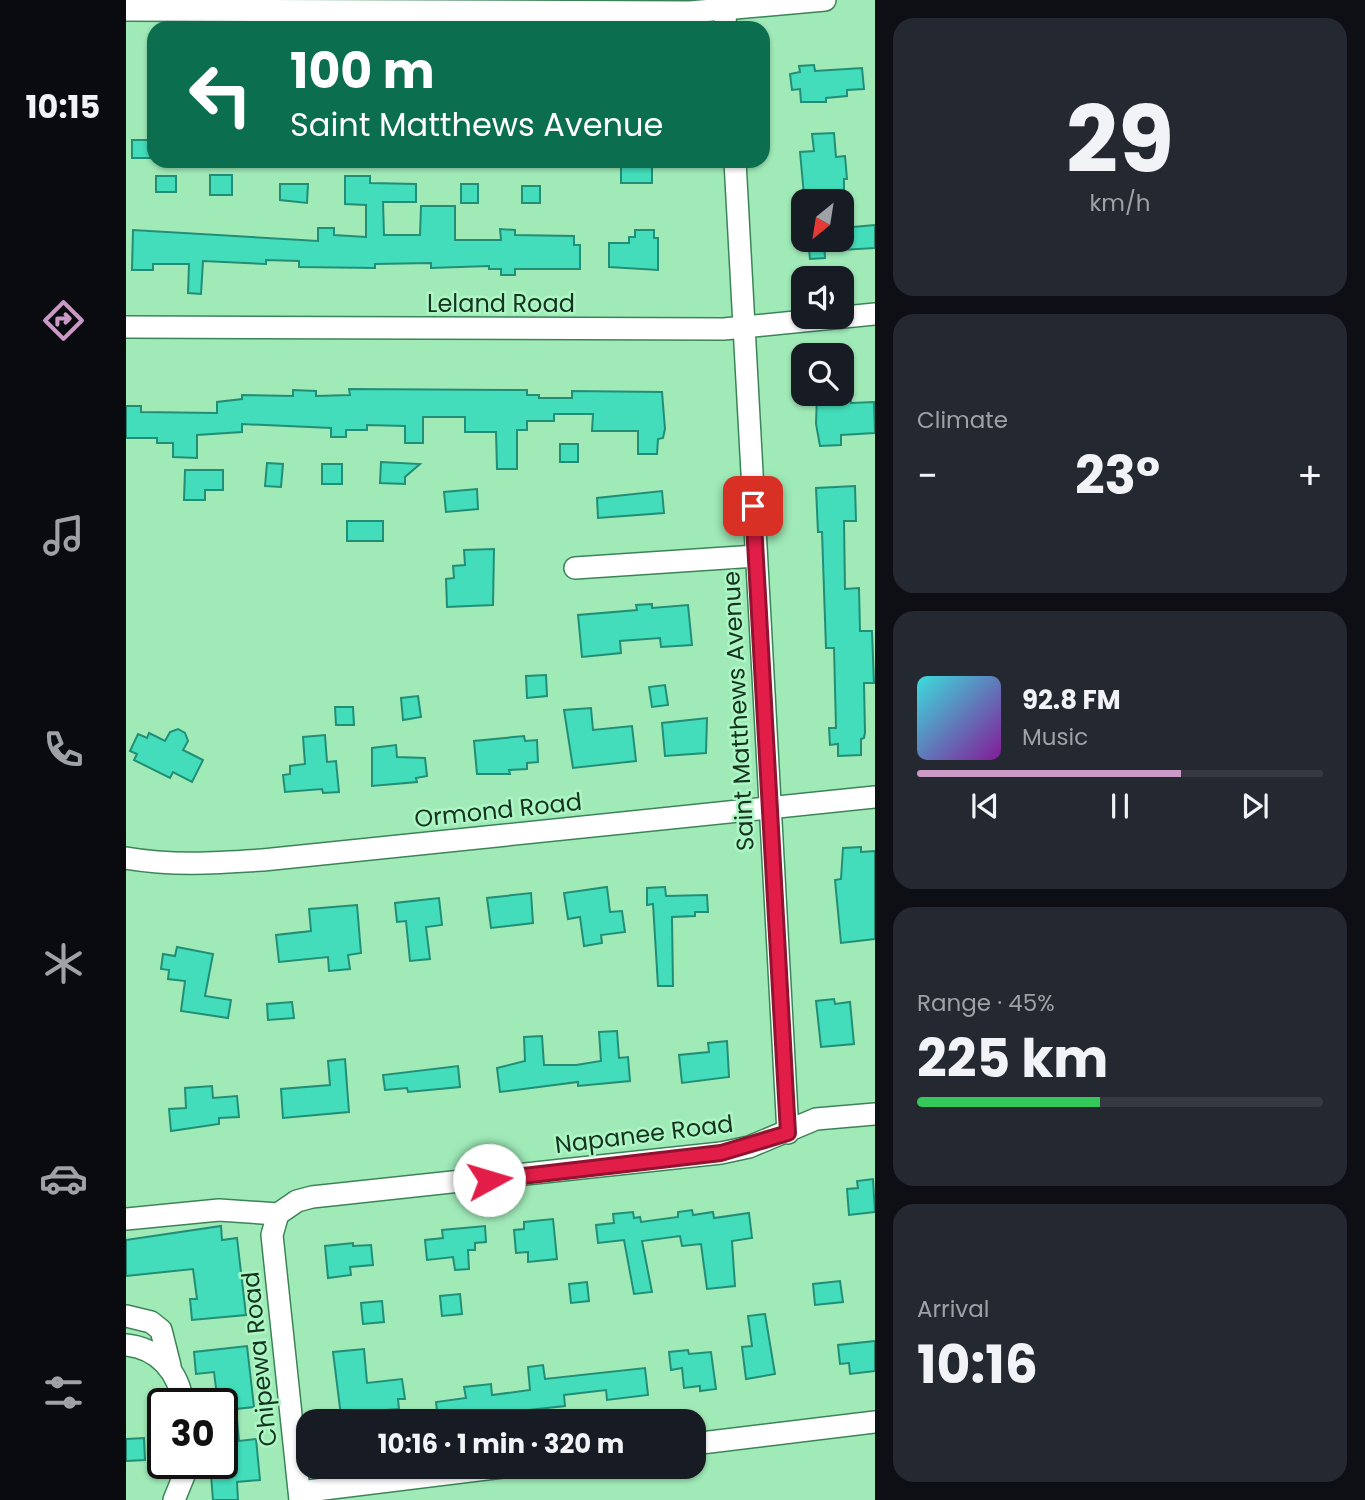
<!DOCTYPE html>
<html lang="en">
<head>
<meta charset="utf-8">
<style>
	body { margin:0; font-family:Poppins,sans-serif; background:#242831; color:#f1f3f6; height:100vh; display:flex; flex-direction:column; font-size:26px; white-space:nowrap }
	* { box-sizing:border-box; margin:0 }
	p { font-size:23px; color:#9ea1a6 }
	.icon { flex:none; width:38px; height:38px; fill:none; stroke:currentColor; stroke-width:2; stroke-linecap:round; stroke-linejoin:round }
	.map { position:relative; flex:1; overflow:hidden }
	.drawer { display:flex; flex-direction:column; gap:18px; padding:18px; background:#0d0f14; width:490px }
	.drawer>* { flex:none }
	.hud { position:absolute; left:21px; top:21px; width:623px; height:147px; border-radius:21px; box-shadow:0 2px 5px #0004; background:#0b6e4f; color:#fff; overflow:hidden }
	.needle { width:46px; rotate:210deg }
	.tools { position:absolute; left:665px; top:189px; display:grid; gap:14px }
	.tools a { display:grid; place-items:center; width:63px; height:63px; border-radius:14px; background:#171b24; box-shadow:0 2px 5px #0004; font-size:35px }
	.speed { position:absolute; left:21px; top:1388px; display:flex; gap:14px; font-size:35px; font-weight:700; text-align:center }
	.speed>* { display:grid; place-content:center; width:91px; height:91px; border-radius:50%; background:#171b24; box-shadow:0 2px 5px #0004; line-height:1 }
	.speed .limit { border:4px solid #111; border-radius:10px; background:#fff; color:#111 }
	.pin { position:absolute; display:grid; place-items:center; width:60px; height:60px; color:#fff; margin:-30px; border-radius:14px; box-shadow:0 4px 10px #0006 }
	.me { position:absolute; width:77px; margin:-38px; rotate:84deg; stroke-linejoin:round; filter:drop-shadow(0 0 5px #0008) }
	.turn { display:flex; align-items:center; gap:24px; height:147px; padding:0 28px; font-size:32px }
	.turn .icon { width:91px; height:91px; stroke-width:2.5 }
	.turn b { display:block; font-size:49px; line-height:60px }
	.big { font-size:52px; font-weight:700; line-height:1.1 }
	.drawer .tile { flex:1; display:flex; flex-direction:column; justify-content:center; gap:10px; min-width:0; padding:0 24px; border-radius:21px; background:#242831 }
	.drawer .dial { align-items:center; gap:0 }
	.dial b { font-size:91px; line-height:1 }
	.song { display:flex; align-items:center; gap:21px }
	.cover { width:84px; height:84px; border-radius:10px; background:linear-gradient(135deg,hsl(180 70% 55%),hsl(290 70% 35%)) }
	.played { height:7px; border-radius:4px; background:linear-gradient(90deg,#ca99c6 65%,#363941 65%) }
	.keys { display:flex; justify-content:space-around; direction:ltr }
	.heat { display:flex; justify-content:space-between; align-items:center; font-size:38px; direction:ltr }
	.charge { height:10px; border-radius:5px; background:linear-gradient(90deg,#34c759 45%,#363941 0) }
	.trip { position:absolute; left:170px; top:1409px; width:410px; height:70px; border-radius:21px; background:#171b24; box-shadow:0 2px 5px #0004; font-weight:700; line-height:70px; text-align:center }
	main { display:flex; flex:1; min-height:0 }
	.dock { display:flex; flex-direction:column; width:126px; justify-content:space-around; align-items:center; background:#090b0e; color:#9ea1a6 }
	.dock .icon { width:49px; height:49px }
	.dock .active { color:#ca99c6 }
	.dock b { font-size:32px; color:#f1f3f6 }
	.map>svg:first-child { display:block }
</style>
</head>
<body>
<main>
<nav class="dock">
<b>10:15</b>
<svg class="icon active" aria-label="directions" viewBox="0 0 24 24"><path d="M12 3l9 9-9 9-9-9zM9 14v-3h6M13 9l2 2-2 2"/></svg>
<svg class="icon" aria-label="music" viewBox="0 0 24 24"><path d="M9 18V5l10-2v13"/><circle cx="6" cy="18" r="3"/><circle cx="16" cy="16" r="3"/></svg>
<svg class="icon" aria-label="phone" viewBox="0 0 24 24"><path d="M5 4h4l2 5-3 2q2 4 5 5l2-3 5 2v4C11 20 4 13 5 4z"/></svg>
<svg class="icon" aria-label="climate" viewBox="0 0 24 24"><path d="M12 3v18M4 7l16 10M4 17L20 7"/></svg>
<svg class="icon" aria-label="car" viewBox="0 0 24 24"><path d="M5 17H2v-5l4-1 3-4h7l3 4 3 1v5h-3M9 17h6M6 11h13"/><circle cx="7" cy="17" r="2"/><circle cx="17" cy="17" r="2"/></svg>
<svg class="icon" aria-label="filters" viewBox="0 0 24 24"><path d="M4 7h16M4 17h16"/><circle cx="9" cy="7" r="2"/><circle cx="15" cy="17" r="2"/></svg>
</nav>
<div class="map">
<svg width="749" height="1500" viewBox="0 0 749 1500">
	<rect width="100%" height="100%" fill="#a0eab8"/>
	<g fill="#43ddbb" stroke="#228e76" stroke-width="2">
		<path d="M 688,65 L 689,71 L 736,68 L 738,89 L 721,90 L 721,96 L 700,98 L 700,102 L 675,102 L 674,89 L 666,90 L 664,74 L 674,72 L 673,66 Z"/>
		<path d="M 708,133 L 710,157 L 719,156 L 721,179 L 718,179 L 718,192 L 678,195 L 674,152 L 688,151 L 686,134 Z"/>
		<rect x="6" y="140" width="19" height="18"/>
		<path d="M 495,161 L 526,162 L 526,183 L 495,183 Z"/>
		<rect x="84" y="175" width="22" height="20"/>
		<rect x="30" y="176" width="20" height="16"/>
		<path d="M 219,176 L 244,176 L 244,183 L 290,184 L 290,202 L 257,202 L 258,235 L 294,235 L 295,206 L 329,206 L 329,240 L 375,240 L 374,229 L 389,230 L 389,235 L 448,236 L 448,245 L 454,245 L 454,269 L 389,269 L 389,275 L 375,275 L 375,269 L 363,269 L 363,266 L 305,268 L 305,263 L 249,264 L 249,268 L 173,267 L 173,261 L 140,260 L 140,264 L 77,261 L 75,294 L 62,293 L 63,264 L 27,264 L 27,270 L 6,270 L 7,230 L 192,241 L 192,228 L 208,228 L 208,235 L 240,237 L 240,205 L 219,204 Z"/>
		<path d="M 154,184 L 182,184 L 181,203 L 154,200 Z"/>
		<rect x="335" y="184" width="17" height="19"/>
		<rect x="396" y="186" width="18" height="17"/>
		<path d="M 749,225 L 749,248 L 716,250 L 716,228 Z"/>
		<path d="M 509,230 L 528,230 L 528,238 L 532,238 L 532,270 L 483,267 L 483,243 L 503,243 L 503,237 L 509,237 Z"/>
		<path d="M 682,240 L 698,240 L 699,258 L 684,259 Z"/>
		<path d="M 223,389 L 401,390 L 401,395 L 413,395 L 413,398 L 446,398 L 446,391 L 536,392 L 539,429 L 537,438 L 532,439 L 531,454 L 512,454 L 512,431 L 466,431 L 467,414 L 428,414 L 428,421 L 401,421 L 401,430 L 391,430 L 391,469 L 371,469 L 370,432 L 339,432 L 339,417 L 297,417 L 297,443 L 279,443 L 279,426 L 241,425 L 241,430 L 220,430 L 220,437 L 205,437 L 205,428 L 116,424 L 116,432 L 71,435 L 71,458 L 47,457 L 47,443 L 31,443 L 31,438 L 0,438 L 0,406 L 15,406 L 15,412 L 91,413 L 91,402 L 116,399 L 116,395 L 167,396 L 167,390 L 190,391 L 190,396 L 224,395 Z"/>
		<path d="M 691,394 L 724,394 L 725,403 L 748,402 L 749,433 L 715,435 L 715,445 L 694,446 L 690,424 Z"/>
		<rect x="434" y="444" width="18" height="18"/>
		<path d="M 255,462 L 294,464 L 279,477 L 279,484 L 254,483 Z"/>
		<path d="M 141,463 L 157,464 L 155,487 L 139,486 Z"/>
		<rect x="196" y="464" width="20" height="20"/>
		<path d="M 59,470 L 97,470 L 97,490 L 79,490 L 79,500 L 58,500 Z"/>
		<path d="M 729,486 L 730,521 L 718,521 L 719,589 L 733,588 L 734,631 L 746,631 L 748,683 L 738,683 L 739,733 L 738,738 L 735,739 L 735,755 L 712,756 L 712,744 L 704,745 L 703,728 L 710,728 L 708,648 L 700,648 L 696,532 L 692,532 L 690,488 Z"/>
		<path d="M 351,489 L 352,509 L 320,512 L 318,492 Z"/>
		<path d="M 536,491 L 538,513 L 472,518 L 471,498 Z"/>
		<rect x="221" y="521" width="36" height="20"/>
		<path d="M 368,549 L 367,605 L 321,607 L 320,579 L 328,578 L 327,566 L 339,565 L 338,550 Z"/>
		<path d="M 526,604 L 526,608 L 562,605 L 566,645 L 535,647 L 534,638 L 494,641 L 495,653 L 456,657 L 452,615 L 511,610 L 510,605 Z"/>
		<path d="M 420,675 L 421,696 L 401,698 L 400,676 Z"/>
		<path d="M 539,685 L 542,705 L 526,707 L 523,687 Z"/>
		<path d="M 292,696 L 295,717 L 277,720 L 275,698 Z"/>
		<path d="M 209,707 L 227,707 L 228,725 L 210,725 Z"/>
		<path d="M 465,708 L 467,730 L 506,726 L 510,761 L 447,768 L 438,710 Z"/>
		<path d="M 581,718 L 580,753 L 539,756 L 536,723 Z"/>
		<path d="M 52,729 L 59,733 L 62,741 L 57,750 L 77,760 L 66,782 L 47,772 L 44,778 L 8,760 L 11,754 L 4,751 L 12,734 L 21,738 L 23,733 L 39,741 L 44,732 Z"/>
		<path d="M 199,735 L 201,762 L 210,761 L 213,792 L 197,793 L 196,789 L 159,792 L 157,775 L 164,774 L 164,766 L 179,764 L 177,737 Z"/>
		<path d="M 398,736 L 399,741 L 411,740 L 412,762 L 401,763 L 401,769 L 383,770 L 384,774 L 351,774 L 348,741 Z"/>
		<path d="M 270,745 L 271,757 L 299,758 L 301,776 L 290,778 L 291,782 L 246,786 L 246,748 Z"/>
		<path d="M 735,847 L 735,852 L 749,851 L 749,939 L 715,943 L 709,880 L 715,879 L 717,848 Z"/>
		<path d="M 481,887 L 484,912 L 496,911 L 499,932 L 475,935 L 476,943 L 458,946 L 454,917 L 442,919 L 438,893 Z"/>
		<path d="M 539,887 L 540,896 L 581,895 L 582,912 L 569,912 L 569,916 L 546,917 L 547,986 L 532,986 L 527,904 L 521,905 L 521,888 Z"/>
		<path d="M 405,893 L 407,923 L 365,928 L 361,898 Z"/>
		<path d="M 313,898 L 316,925 L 300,927 L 304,959 L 284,961 L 280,921 L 271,922 L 269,903 Z"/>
		<path d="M 231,905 L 235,953 L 222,955 L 224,969 L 203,971 L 202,957 L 153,962 L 150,935 L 185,931 L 183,909 Z"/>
		<path d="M 51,947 L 87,954 L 79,996 L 105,1000 L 102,1018 L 55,1011 L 59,981 L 42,979 L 43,970 L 35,969 L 37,954 L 49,956 Z"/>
		<path d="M 708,999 L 709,1004 L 724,1002 L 728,1044 L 695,1047 L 690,1001 Z"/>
		<path d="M 166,1002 L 168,1018 L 142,1020 L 141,1004 Z"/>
		<path d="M 491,1031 L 493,1058 L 502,1057 L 504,1081 L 452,1086 L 452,1082 L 374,1092 L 371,1068 L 399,1061 L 398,1037 L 416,1036 L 418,1065 L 450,1065 L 475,1061 L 473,1032 Z"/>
		<path d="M 601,1041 L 603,1077 L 556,1083 L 553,1055 L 583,1052 L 582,1043 Z"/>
		<path d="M 219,1059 L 223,1112 L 157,1118 L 155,1089 L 204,1085 L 202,1061 Z"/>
		<path d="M 332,1066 L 334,1087 L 282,1092 L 281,1088 L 259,1090 L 257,1075 Z"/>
		<path d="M 86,1086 L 87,1098 L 111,1096 L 113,1117 L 93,1118 L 93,1124 L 45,1131 L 43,1109 L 60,1108 L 59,1088 Z"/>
		<path d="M 747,1179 L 749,1212 L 723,1215 L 721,1189 L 732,1188 L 731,1181 Z"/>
		<path d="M 566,1210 L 567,1215 L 587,1212 L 588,1218 L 623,1213 L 626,1238 L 606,1241 L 609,1286 L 581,1289 L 575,1244 L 556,1246 L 554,1236 L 516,1241 L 526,1292 L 508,1294 L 498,1240 L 472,1243 L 470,1225 L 488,1223 L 487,1214 L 507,1212 L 508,1218 L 514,1217 L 515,1222 L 552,1217 L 552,1212 Z"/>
		<path d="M 427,1219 L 431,1259 L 402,1262 L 402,1252 L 390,1253 L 388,1230 L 398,1229 L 398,1222 Z"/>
		<path d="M 95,1226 L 96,1240 L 111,1238 L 120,1315 L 66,1320 L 64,1299 L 71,1299 L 67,1269 L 0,1276 L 0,1240 Z"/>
		<path d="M 359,1226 L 360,1242 L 349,1243 L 349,1250 L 342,1250 L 343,1269 L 329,1270 L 327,1257 L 301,1260 L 299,1240 L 317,1238 L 316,1230 Z"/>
		<path d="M 227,1243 L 227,1246 L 245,1245 L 247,1265 L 224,1267 L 225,1275 L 202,1278 L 199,1246 Z"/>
		<path d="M 714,1281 L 717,1302 L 689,1305 L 687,1284 Z"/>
		<path d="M 461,1282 L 463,1301 L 445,1303 L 443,1284 Z"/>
		<path d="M 334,1294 L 336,1314 L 316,1316 L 314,1296 Z"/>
		<path d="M 256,1301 L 258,1322 L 237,1324 L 235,1303 Z"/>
		<path d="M 639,1314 L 649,1374 L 620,1379 L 616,1347 L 626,1346 L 622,1316 Z"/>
		<path d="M 749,1341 L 749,1371 L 724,1374 L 723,1363 L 714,1364 L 712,1345 Z"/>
		<path d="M 121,1346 L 128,1407 L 110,1409 L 113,1441 L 130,1439 L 134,1480 L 111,1482 L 112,1500 L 87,1500 L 84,1463 L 96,1463 L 96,1404 L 92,1404 L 88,1372 L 70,1374 L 68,1352 Z"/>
		<path d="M 238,1349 L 241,1383 L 276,1379 L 279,1399 L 272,1399 L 273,1409 L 261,1410 L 261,1417 L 229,1421 L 228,1414 L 215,1416 L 207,1352 Z"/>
		<path d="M 562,1350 L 563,1354 L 585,1352 L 590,1389 L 574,1391 L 574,1386 L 558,1388 L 556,1368 L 545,1370 L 543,1352 Z"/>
		<path d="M 417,1365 L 419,1379 L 519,1368 L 522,1395 L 481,1400 L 480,1390 L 438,1395 L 439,1406 L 312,1420 L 310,1402 L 340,1398 L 338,1387 L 365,1384 L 366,1395 L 404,1390 L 402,1367 Z"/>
		<path d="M 18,1438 L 19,1460 L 0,1461 L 0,1439 Z"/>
	</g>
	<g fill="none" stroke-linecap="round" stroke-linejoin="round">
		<g stroke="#3c8458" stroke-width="24">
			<g id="street">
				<path d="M 0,10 L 564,12 L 699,0"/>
				<path d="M 599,28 L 600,0"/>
				<path d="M 609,161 L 662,1133"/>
				<path d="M 0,327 L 598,329 L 749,314"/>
				<path d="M 449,568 L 630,556"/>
				<path d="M 0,858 C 46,866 91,863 137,860 L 749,797"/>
				<path d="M 152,1214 L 146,1235 L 174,1500"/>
				<path d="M 0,1219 L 93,1210 L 152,1214 L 171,1201 L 186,1197 L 595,1153 L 623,1147 L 690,1119 L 749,1114"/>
				<path d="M 0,1316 L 25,1322 L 35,1330 L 44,1366"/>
				<path d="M 0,1345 C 32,1348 53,1372 57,1404"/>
				<path d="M 567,1444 L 749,1422"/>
				<path d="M 174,1492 L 385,1466"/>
				<path d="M 48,1500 L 63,1463"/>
			</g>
		</g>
		<use href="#street" stroke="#fff" stroke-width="21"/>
	</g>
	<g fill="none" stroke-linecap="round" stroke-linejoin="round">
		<g stroke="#92132f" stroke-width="18">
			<path id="route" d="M 363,1180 L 595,1153 L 662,1133 L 627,506"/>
		</g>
		<use href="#route" stroke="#e11d48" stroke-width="12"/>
	</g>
	<g text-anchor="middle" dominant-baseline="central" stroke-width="5" stroke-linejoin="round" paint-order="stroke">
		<g font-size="24" fill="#153320" stroke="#adf7c5">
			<text x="375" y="303">Leland Road</text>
			<text transform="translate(612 711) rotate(-93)">Saint Matthews Avenue</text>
			<text transform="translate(372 810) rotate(-6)">Ormond Road</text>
			<text transform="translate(518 1134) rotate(-7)">Napanee Road</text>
			<text transform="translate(133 1359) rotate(-96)">Chipewa Road</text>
		</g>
	</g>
</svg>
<div class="tools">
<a><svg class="needle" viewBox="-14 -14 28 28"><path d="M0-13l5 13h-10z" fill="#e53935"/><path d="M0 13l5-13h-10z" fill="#9ea1a6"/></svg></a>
<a><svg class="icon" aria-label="sound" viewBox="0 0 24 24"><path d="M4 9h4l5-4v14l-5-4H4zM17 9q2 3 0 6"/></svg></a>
<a><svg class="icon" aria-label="search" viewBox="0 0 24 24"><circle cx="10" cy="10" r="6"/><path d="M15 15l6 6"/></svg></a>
</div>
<div class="speed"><div class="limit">30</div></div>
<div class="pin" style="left:627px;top:506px;background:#d93025"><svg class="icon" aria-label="arrive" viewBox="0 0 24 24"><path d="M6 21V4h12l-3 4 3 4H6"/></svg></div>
<svg class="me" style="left:363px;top:1180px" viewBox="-20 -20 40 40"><circle r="19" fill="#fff"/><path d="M0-13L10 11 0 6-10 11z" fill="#e11d48"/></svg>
<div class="trip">10:16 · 1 min · 320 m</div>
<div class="hud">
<div class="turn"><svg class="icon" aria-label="left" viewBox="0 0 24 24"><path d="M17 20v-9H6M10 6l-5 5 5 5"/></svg><div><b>100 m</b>Saint Matthews Avenue</div></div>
</div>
</div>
<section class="drawer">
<div class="tile dial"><b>29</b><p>km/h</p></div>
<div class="tile"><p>Climate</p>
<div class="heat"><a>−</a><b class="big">23°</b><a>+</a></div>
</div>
<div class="tile">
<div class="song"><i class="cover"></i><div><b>92.8 FM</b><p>Music</p></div></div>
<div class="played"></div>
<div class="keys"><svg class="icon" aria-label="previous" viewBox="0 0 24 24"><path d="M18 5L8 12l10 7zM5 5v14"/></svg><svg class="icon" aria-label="pause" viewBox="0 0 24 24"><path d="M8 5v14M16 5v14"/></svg><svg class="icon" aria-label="next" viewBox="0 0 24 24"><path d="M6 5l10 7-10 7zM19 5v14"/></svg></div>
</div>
<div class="tile"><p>Range · 45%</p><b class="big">225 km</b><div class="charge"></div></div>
<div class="tile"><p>Arrival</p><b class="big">10:16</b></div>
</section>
</main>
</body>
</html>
